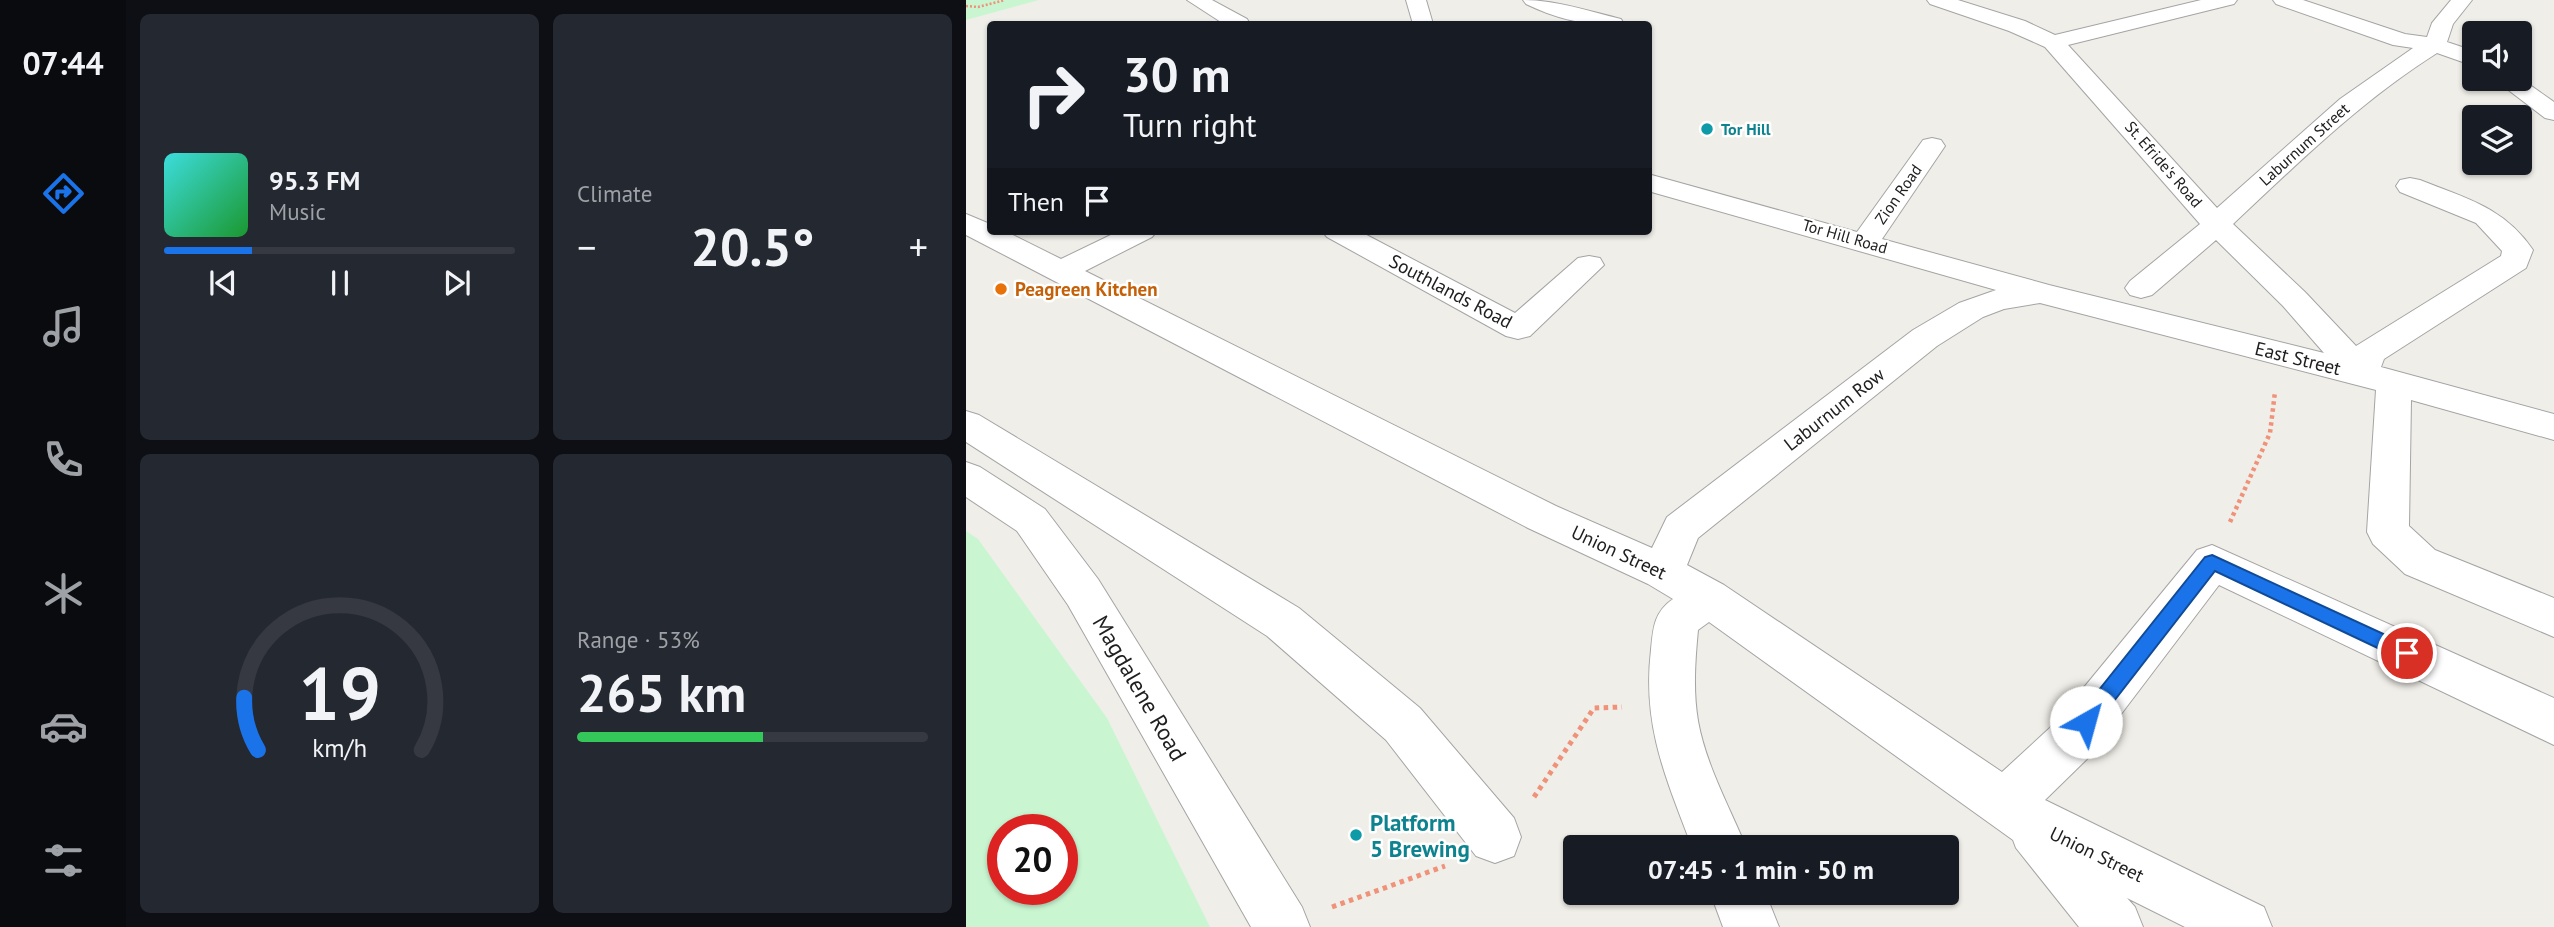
<!DOCTYPE html>
<html lang="en">
<head>
<meta charset="utf-8">
<style>
	body { margin:0; font-family:"PT Sans",sans-serif; background:#242831; color:#f1f3f6; height:100vh; display:flex; flex-direction:column; font-size:26px; white-space:nowrap }
	* { box-sizing:border-box; margin:0 }
	p { font-size:23px; color:#9ea1a6 }
	.icon { flex:none; width:38px; height:38px; fill:none; stroke:currentColor; stroke-width:2; stroke-linecap:round; stroke-linejoin:round }
	.map { position:relative; flex:1; overflow:hidden }
	.sheet { display:flex; flex-direction:column; gap:14px; padding:14px; background:#0d0f14; width:840px }
	.sheet>* { flex:none }
	.guide { position:absolute; left:21px; top:21px; width:665px; height:214px; border-radius:7px; box-shadow:0 2px 5px #0004; background:#171b24; color:#f1f3f6; overflow:hidden }
	.buttons { position:absolute; left:1496px; top:21px; display:grid; gap:14px }
	.buttons a { display:grid; place-items:center; width:70px; height:70px; border-radius:7px; background:#171b24; box-shadow:0 2px 5px #0004; font-size:35px }
	.speed { position:absolute; left:21px; top:814px; display:flex; gap:14px; font-size:35px; font-weight:700; text-align:center }
	.speed>* { display:grid; place-content:center; width:91px; height:91px; border-radius:50%; background:#171b24; box-shadow:0 2px 5px #0004; line-height:1 }
	.speed .limit { border:10px solid #d22; background:#fff; color:#111 }
	.pin { position:absolute; display:grid; place-items:center; width:60px; height:60px; color:#fff; margin:-30px; border:4px solid #fff; border-radius:50%; box-shadow:0 2px 7px #0007 }
	.me { position:absolute; width:77px; margin:-38px; rotate:38deg; stroke-linejoin:round; filter:drop-shadow(0 0 5px #0008) }
	.turn { display:flex; align-items:center; gap:24px; height:147px; padding:0 21px; font-size:32px }
	.turn .icon { width:91px; height:91px; stroke-width:2.5 }
	.turn b { display:block; font-size:49px; line-height:60px }
	.then { display:flex; align-items:center; height:66px; padding:0 21px; background:#0003; gap:14px; font-size:26px }
	.big { font-size:52px; font-weight:700; line-height:1.1 }
	.sheet .widget { flex:1; display:flex; flex-direction:column; justify-content:center; gap:10px; min-width:0; padding:0 24px; border-radius:10px; background:#242831 }
	.sheet .dial { align-items:center; gap:0 }
	.dial svg { height:182px; overflow:visible; fill:none; stroke:#363941; stroke-width:7; stroke-linecap:round; text-anchor:middle }
	.dial text { fill:#f1f3f6; stroke:none }
	.song { display:flex; align-items:center; gap:21px }
	.cover { width:84px; height:84px; border-radius:10px; background:linear-gradient(135deg,hsl(180 70% 55%),hsl(130 70% 35%)) }
	.played { height:7px; border-radius:4px; background:linear-gradient(90deg,#1a73e8 25%,#363941 25%) }
	.keys { display:flex; justify-content:space-around; direction:ltr }
	.heat { display:flex; justify-content:space-between; align-items:center; font-size:38px; direction:ltr }
	.charge { height:10px; border-radius:5px; background:linear-gradient(90deg,#34c759 53%,#363941 0) }
	.sheet .tiles { flex:1; display:grid; gap:14px; grid-template-columns:repeat(2,1fr) }
	.trip { position:absolute; left:597px; top:835px; width:396px; height:70px; border-radius:7px; background:#171b24; box-shadow:0 2px 5px #0004; font-weight:700; line-height:70px; text-align:center }
	main { display:flex; flex:1; min-height:0 }
	.menu { display:flex; flex-direction:column; width:126px; justify-content:space-around; align-items:center; background:#090b0e; color:#9ea1a6 }
	.menu .icon { width:49px; height:49px }
	.menu .selected { color:#1a73e8 }
	.menu b { font-size:32px; color:#f1f3f6 }
	.map>svg:first-child { display:block }
</style>
</head>
<body>
<main>
<nav class="menu">
<b>07:44</b>
<svg class="icon selected" aria-label="directions" viewBox="0 0 24 24"><path d="M12 3l9 9-9 9-9-9zM9 14v-3h6M13 9l2 2-2 2"/></svg>
<svg class="icon" aria-label="music" viewBox="0 0 24 24"><path d="M9 18V5l10-2v13"/><circle cx="6" cy="18" r="3"/><circle cx="16" cy="16" r="3"/></svg>
<svg class="icon" aria-label="phone" viewBox="0 0 24 24"><path d="M5 4h4l2 5-3 2q2 4 5 5l2-3 5 2v4C11 20 4 13 5 4z"/></svg>
<svg class="icon" aria-label="climate" viewBox="0 0 24 24"><path d="M12 3v18M4 7l16 10M4 17L20 7"/></svg>
<svg class="icon" aria-label="car" viewBox="0 0 24 24"><path d="M5 17H2v-5l4-1 3-4h7l3 4 3 1v5h-3M9 17h6M6 11h13"/><circle cx="7" cy="17" r="2"/><circle cx="17" cy="17" r="2"/></svg>
<svg class="icon" aria-label="filters" viewBox="0 0 24 24"><path d="M4 7h16M4 17h16"/><circle cx="9" cy="7" r="2"/><circle cx="15" cy="17" r="2"/></svg>
</nav>
<section class="sheet">
<div class="tiles">
<div class="widget">
<div class="song"><i class="cover"></i><div><b>95.3 FM</b><p>Music</p></div></div>
<div class="played"></div>
<div class="keys"><svg class="icon" aria-label="previous" viewBox="0 0 24 24"><path d="M18 5L8 12l10 7zM5 5v14"/></svg><svg class="icon" aria-label="pause" viewBox="0 0 24 24"><path d="M8 5v14M16 5v14"/></svg><svg class="icon" aria-label="next" viewBox="0 0 24 24"><path d="M6 5l10 7-10 7zM19 5v14"/></svg></div>
</div>
<div class="widget"><p>Climate</p>
<div class="heat"><a>−</a><b class="big">20.5°</b><a>+</a></div>
</div>
<div class="widget dial"><svg viewBox="0 0 100 80">
<path d="M14 69A42 42 0 1 1 86 69"/>
<path d="M14 69A42 42 0 0 1 8 46" stroke="#1a73e8"/>
<text x="50" y="56" font-size="32" font-weight="700">19</text>
<text x="50" y="72" font-size="11">km/h</text>
</svg></div>
<div class="widget"><p>Range · 53%</p><b class="big">265 km</b><div class="charge"></div></div>
</div>
</section>
<div class="map">
<svg width="1588" height="927" viewBox="0 0 1588 927">
	<rect width="100%" height="100%" fill="#f0eee8"/>
	<g fill="#c9f6d1" fill-rule="evenodd">
		<path d="M 0,0 L 73,0 L 0,20 Z"/>
		<path d="M 0,531 L 12,539 L 141,718 L 244,927 L 0,927 ZM 37,830 L 96,830 L 96,889 L 37,889 Z"/>
	</g>
	<g fill="none" stroke-linecap="round" stroke-linejoin="round">
		<g stroke="#a4a4a4" stroke-width="2">
			<g id="minor">
				<path d="M 221,0 L 246,0 L 281,19 L 284,24 L 258,24 Z"/>
				<path d="M 440,0 L 460,0 L 467,24 L 447,24 Z"/>
				<path d="M 557,0 C 590,0 622,11 655,19 L 658,24 C 623,27 591,19 560,4 Z"/>
				<path d="M 961,0 L 992,0 L 1059,21 L 1089,35 L 1235,0 L 1271,0 L 1268,4 L 1102,45 L 1251,208 L 1374,99 L 1447,48 L 1427,45 L 1310,4 L 1307,0 L 1337,0 L 1439,34 L 1461,37 L 1466,23 L 1485,0 L 1506,0 L 1487,24 L 1481,42 L 1508,51 L 1508,66 L 1471,53 C 1395,101 1332,163 1267,224 L 1339,292 L 1390,346 L 1535,256 L 1536,251 L 1510,223 L 1434,192 L 1430,186 L 1434,180 L 1444,178 L 1454,180 C 1499,198 1538,207 1567,250 L 1560,268 L 1418,359 L 1415,367 L 1588,414 L 1588,440 L 1445,400 L 1443,526 L 1469,550 L 1588,598 L 1588,637 L 1439,574 L 1407,544 L 1401,532 L 1410,390 L 1074,303 L 1038,309 L 1017,317 L 971,346 L 732,538 L 721,565 L 758,585 L 1036,772 L 1087,725 L 1231,550 L 1246,545 L 1588,698 L 1588,745 L 1253,585 L 1121,759 L 1079,800 L 1298,907 L 1306,927 L 1219,927 L 1161,898 L 1169,907 L 1177,927 L 1113,927 L 1050,848 L 1047,840 L 743,622 L 732,630 C 729,661 727,691 732,721 C 740,765 763,806 780,847 L 726,847 C 700,778 676,726 685,650 C 687,628 688,612 707,599 L 682,584 L 562,528 L 0,235 L 0,214 L 24,224 L 24,231 L 39,231 L 95,259 L 153,231 L 191,231 L 186,237 L 119,271 L 590,506 L 686,548 L 701,517 L 947,330 L 993,303 L 1030,290 L 682,191 L 682,174 L 891,232 L 957,140 L 966,138 L 975,140 L 979,146 L 916,239 L 1083,285 L 1358,353 L 1317,306 L 1250,240 L 1186,295 L 1175,298 L 1164,295 L 1159,288 L 1164,281 L 1234,224 L 1079,47 L 1043,31 L 964,4 Z"/>
				<path d="M 1554,78 L 1588,102 L 1588,120 L 1579,118 L 1528,79 Z"/>
				<path d="M 356,231 L 393,231 L 549,313 L 612,258 L 623,256 L 634,258 L 638,265 L 564,336 L 552,339 L 540,336 L 361,237 Z"/>
				<path d="M 0,411 L 13,415 L 333,608 L 454,708 L 548,818 L 555,837 L 548,856 L 529,863 L 510,856 L 420,740 L 301,636 L 0,442 Z"/>
				<path d="M 0,462 L 14,467 L 79,509 L 132,579 L 336,907 L 344,927 L 285,927 L 102,605 L 51,531 L 0,497 Z"/>
				<path d="M 744,892 L 799,892 L 813,927 L 757,927 Z"/>
			</g>
		</g>
		<path stroke="#ef9279" stroke-width="2.5" stroke-dasharray="2 2" stroke-linecap="butt" d="M 0,6 L 12,7 L 39,0"/>
		<path stroke="#ef9279" stroke-width="4.5" stroke-dasharray="3.5 3.5" stroke-linecap="butt" d="M 1264,522 L 1304,433 L 1309,392"/>
		<g stroke="#ef9279" stroke-width="5" stroke-dasharray="4.5 4.5" stroke-linecap="butt">
			<path d="M 568,797 L 628,708 L 656,707"/>
			<path d="M 366,907 L 479,866"/>
		</g>
		<use href="#minor" fill="#fff" fill-rule="evenodd"/>
	</g>
	<path fill="#1a73e8" stroke="#114b97" stroke-width="2" d="M 1246,555 L 1448,648 L 1451,653 L 1448,659 L 1441,662 L 1435,659 L 1249,571 L 1127,728 L 1120,731 L 1113,728 L 1110,722 L 1113,715 L 1239,557 Z"/>
	<g fill="#0f9aa8" stroke="#fff" stroke-width="2.5">
		<circle cx="741" cy="129" r="7"/>
		<circle cx="390" cy="835" r="7"/>
	</g>
	<circle fill="#e8710a" stroke="#fff" stroke-width="2.5" cx="35" cy="289" r="7"/>
	<g text-anchor="middle" dominant-baseline="central" stroke-width="5" stroke-linejoin="round" paint-order="stroke">
		<g font-size="16" font-weight="bold" fill="#0d838f" stroke="#fff" text-anchor="start">
			<text x="755" y="129">Tor Hill</text>
		</g>
		<g font-size="16" fill="#202020" stroke="#fff">
			<text transform="translate(1338 144) rotate(-42)">Laburnum Street</text>
			<text transform="translate(1198 164) rotate(49)">St. Efride's Road</text>
			<text transform="translate(932 194) rotate(-55)">Zion Road</text>
			<text transform="translate(879 236) rotate(16)">Tor Hill Road</text>
		</g>
		<g font-size="19" font-weight="bold" fill="#c56008" stroke="#fff" text-anchor="start">
			<text x="49" y="289">Peagreen Kitchen</text>
		</g>
		<g font-size="19" fill="#202020" stroke="#fff">
			<text transform="translate(485 291) rotate(28)">Southlands Road</text>
			<text transform="translate(1332 358) rotate(14)">East Street</text>
			<text transform="translate(868 409) rotate(-38)">Laburnum Row</text>
			<text transform="translate(653 552) rotate(25)">Union Street</text>
			<text transform="translate(1131 854) rotate(26)">Union Street</text>
		</g>
		<g font-size="23" fill="#202020" stroke="#fff">
			<text transform="translate(174 688) rotate(60)">Magdalene Road</text>
		</g>
		<g font-size="23" font-weight="bold" fill="#0d838f" stroke="#fff" text-anchor="start">
			<text x="404" y="822">Platform<tspan x="404" dy="26">5 Brewing</tspan></text>
		</g>
	</g>
</svg>
<div class="buttons">
<a><svg class="icon" aria-label="sound" viewBox="0 0 24 24"><path d="M4 9h4l5-4v14l-5-4H4zM17 9q2 3 0 6"/></svg></a>
<a><svg class="icon" aria-label="layers" viewBox="0 0 24 24"><path d="M12 4l9 5-9 5-9-5zM3 14l9 5 9-5"/></svg></a>
</div>
<div class="speed"><div class="limit">20</div></div>
<div class="pin" style="left:1441px;top:653px;background:#d93025"><svg class="icon" aria-label="arrive" viewBox="0 0 24 24"><path d="M6 21V4h12l-3 4 3 4H6"/></svg></div>
<svg class="me" style="left:1120px;top:722px" viewBox="-20 -20 40 40"><circle r="19" fill="#fff"/><path d="M0-13L10 11 0 6-10 11z" fill="#1a73e8"/></svg>
<div class="trip">07:45 · 1 min · 50 m</div>
<div class="guide">
<div class="turn"><svg class="icon" aria-label="right" viewBox="0 0 24 24"><path d="M7 20v-9h11M14 6l5 5-5 5"/></svg><div><b>30 m</b>Turn right</div></div>
<div class="then">Then<svg class="icon" aria-label="arrive" viewBox="0 0 24 24"><path d="M6 21V4h12l-3 4 3 4H6"/></svg></div>
</div>
</div>
</main>
</body>
</html>
